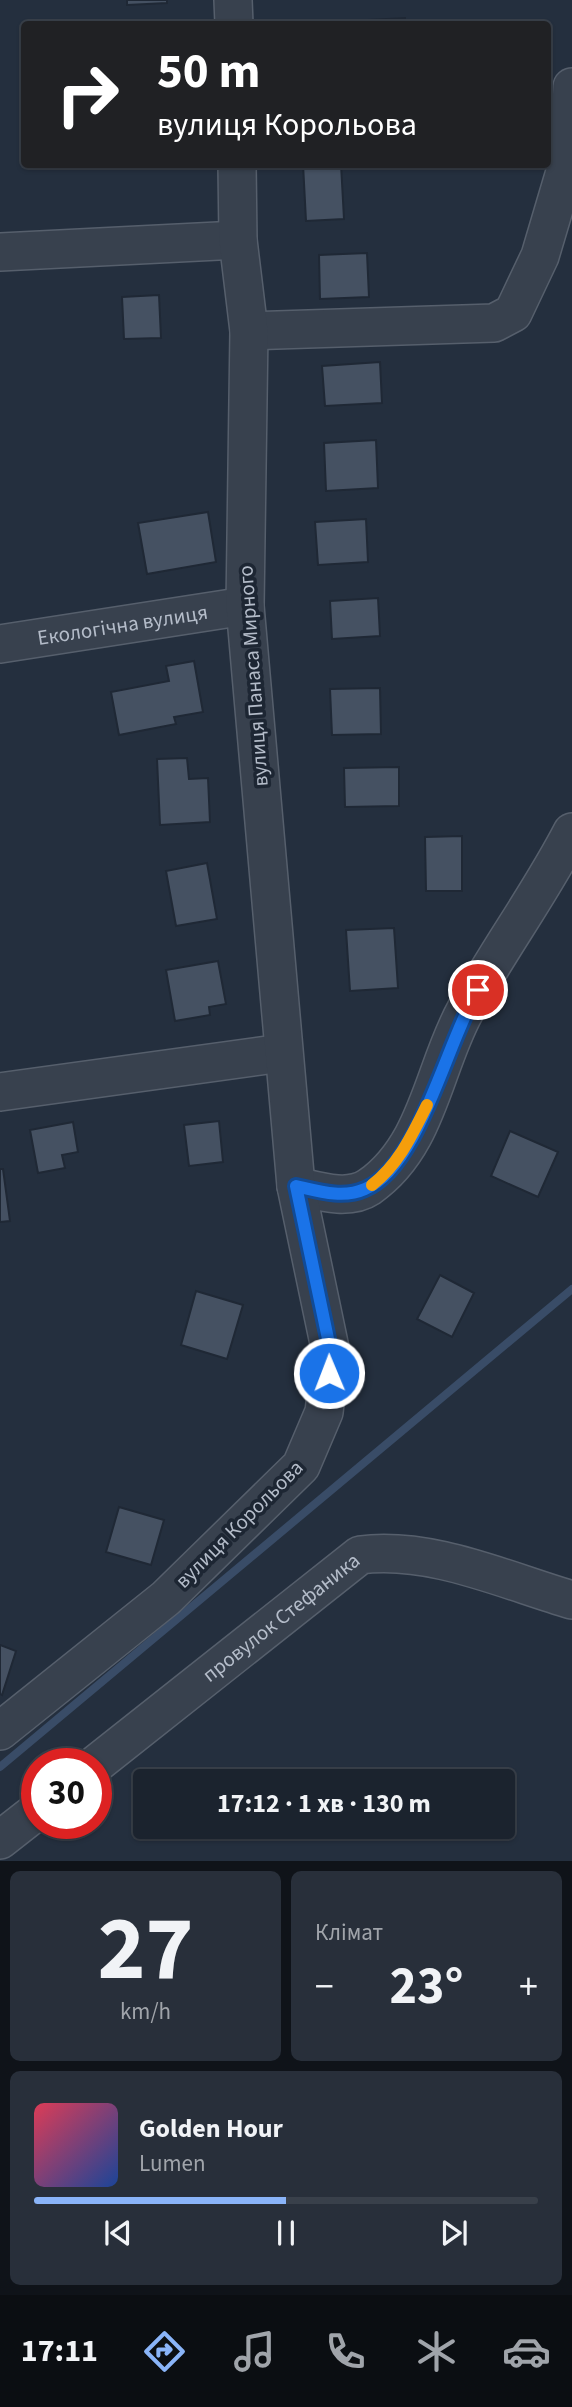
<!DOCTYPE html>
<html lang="uk">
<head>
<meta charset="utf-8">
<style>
	body { margin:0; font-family:"Source Sans 3",sans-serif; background:#282f3a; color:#f1f3f6; height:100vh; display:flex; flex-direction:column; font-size:26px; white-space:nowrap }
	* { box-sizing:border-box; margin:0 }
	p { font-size:23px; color:#a0a4aa }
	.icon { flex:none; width:38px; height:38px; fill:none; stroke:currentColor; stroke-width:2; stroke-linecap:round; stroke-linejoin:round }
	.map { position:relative; height:1861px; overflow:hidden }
	.panel { display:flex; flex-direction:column; gap:10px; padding:10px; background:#0f1319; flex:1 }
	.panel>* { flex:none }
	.guide { position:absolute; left:21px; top:21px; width:530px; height:147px; border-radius:7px; box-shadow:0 2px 5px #0004,0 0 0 2px #39404a; background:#202124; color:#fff; overflow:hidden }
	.speed { position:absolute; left:21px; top:1748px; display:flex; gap:14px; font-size:35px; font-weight:700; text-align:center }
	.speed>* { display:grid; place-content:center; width:91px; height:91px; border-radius:50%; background:#1b232e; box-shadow:0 2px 5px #0004,0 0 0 2px #39404a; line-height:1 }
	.speed .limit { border:10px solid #d22; background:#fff; color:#111 }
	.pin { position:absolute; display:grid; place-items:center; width:60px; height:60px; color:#fff; margin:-30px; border:4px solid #fff; border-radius:50%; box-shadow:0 2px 7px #0007 }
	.me { position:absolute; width:77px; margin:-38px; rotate:359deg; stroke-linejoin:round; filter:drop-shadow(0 0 5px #0008) }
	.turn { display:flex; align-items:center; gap:24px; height:147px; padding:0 21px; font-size:32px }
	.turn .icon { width:91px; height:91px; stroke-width:2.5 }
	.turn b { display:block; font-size:49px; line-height:60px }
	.big { font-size:52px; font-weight:700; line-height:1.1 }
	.panel .card { flex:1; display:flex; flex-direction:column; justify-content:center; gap:10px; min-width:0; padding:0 24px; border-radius:10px; background:#282f3a }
	.panel .dial { align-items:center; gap:0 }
	.dial b { font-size:91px; line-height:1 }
	.song { display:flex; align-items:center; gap:21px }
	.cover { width:84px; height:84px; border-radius:10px; background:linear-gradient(135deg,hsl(350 70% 55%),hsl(220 70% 35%)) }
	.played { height:7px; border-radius:4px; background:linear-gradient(90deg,#8ab4f8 50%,#39404a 50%) }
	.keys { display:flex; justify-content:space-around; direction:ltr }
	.heat { display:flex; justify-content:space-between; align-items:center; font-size:38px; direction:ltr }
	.panel .tiles { flex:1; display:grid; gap:10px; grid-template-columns:1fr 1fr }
	.card:last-child { grid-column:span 2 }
	.trip { position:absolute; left:133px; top:1769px; width:382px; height:70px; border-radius:7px; background:#1b232e; box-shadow:0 2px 5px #0004,0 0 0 2px #39404a; font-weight:700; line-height:70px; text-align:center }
	.tabs { display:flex; height:112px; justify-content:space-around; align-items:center; background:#0b0e12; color:#a0a4aa }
	.tabs .icon { width:49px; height:49px }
	.tabs .active { color:#8ab4f8 }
	.tabs b { font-size:32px; color:#f1f3f6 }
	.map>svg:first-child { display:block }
</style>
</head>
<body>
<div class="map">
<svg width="572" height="1861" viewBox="0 0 572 1861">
	<rect width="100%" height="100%" fill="#242f3e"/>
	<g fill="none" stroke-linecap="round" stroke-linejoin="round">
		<path stroke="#394c67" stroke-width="8" d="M 0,1767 L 572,1289"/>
	</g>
	<g fill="#455162" stroke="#1f2835" stroke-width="2">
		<path d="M 127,0 L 167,0 L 167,3 L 127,5 Z"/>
		<path d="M 405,18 L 405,24 L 369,24 L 369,20 Z"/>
		<path d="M 303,164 L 341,164 L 344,219 L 306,221 Z"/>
		<path d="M 367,253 L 369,297 L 320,299 L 319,255 Z"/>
		<path d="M 159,295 L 161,338 L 124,339 L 122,297 Z"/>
		<path d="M 380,362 L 382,403 L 325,406 L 322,366 Z"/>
		<path d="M 376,440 L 378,488 L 326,491 L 324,443 Z"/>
		<path d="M 208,512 L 216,562 L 147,574 L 138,523 Z"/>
		<path d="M 366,519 L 368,562 L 318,565 L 315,522 Z"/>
		<path d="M 378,598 L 380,636 L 332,639 L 330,601 Z"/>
		<path d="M 194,661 L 203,712 L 174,717 L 176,724 L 119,735 L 111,692 L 169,681 L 166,666 Z"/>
		<path d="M 380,688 L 381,734 L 332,735 L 330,689 Z"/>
		<path d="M 187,758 L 189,779 L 208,778 L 210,822 L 160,825 L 157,759 Z"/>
		<path d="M 399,767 L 399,806 L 345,807 L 344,768 Z"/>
		<path d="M 462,836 L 462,891 L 426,891 L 425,837 Z"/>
		<path d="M 207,863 L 217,919 L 176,926 L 166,871 Z"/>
		<path d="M 394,928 L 398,988 L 350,991 L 346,930 Z"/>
		<path d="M 218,961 L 226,1004 L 209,1007 L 210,1015 L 175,1021 L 166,970 Z"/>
		<path d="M 219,1121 L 223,1162 L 189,1166 L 184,1125 Z"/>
		<path d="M 73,1122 L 78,1152 L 62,1155 L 65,1168 L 38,1173 L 30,1130 Z"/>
		<path d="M 510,1131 L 558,1152 L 538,1197 L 491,1176 Z"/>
		<path d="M 0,1169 L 3,1169 L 10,1221 L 0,1222 Z"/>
		<path d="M 440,1275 L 474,1293 L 452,1337 L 417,1319 Z"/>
		<path d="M 196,1291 L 243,1305 L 227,1359 L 181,1345 Z"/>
		<path d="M 119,1507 L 164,1520 L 151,1565 L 106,1552 Z"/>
		<path d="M 0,1645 L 16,1651 L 2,1695 L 0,1694 Z"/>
	</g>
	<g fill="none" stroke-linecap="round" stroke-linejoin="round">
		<g stroke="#565f6c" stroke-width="40">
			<g id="minor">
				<path d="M 233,0 L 234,24"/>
				<path d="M 0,252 L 238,240"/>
				<path d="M 249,331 L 494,323 L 513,313 L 540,256 L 567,165 L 572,87"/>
				<path id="s1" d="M 0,644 L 245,606"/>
				<path d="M 0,1092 L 282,1053"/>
				<path d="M 296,1186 C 318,1191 348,1201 369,1187 C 428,1146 433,1069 465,1011 C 498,950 540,894 572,832"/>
				<path d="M 0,1731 L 166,1598 L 301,1466 L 324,1412 L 331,1353 L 296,1186 L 245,606 L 249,331 L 238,240 L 237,164"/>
				<path id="s2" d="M 96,1764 L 360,1555 C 431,1546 504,1580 572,1600"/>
				<path d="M 0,1840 L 37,1811"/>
			</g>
		</g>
		<use href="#minor" stroke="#38414e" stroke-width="37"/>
	</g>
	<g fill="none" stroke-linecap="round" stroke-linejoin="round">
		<g stroke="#114b97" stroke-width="18">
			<path id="route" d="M 329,1373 L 331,1353 L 296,1186 C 318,1191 343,1199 365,1189 C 420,1166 447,1040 478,990"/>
		</g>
		<use href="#route" stroke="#1a73e8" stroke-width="12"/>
		<path stroke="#f59e0b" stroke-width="12" d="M 372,1185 C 399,1164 412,1135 427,1105"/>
	</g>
	<g text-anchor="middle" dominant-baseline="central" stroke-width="7" stroke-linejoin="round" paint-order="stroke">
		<g font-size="21" fill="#b4bcc9" stroke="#1d2633">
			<text stroke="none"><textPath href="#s1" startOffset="124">Екологічна вулиця</textPath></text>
			<text transform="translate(253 676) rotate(-94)">вулиця Панаса Мирного</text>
			<text transform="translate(239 1524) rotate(-45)">вулиця Корольова</text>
			<text stroke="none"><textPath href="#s2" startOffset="236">провулок Стефаника</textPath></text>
		</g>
	</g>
</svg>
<div class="speed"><div class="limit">30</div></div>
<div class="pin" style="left:478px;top:990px;background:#d93025"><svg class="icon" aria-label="arrive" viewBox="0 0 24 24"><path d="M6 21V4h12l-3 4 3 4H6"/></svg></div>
<svg class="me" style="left:329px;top:1373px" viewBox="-20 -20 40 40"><circle r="17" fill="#1a73e8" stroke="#fff" stroke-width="3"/><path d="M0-11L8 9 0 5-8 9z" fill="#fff"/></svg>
<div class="trip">17:12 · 1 хв · 130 m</div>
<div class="guide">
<div class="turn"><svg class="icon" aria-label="right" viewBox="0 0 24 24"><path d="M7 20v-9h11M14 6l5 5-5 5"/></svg><div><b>50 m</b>вулиця Корольова</div></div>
</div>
</div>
<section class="panel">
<div class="tiles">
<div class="card dial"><b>27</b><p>km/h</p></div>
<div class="card"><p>Клімат</p>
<div class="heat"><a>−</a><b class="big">23°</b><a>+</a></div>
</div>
<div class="card">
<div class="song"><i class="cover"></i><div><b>Golden Hour</b><p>Lumen</p></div></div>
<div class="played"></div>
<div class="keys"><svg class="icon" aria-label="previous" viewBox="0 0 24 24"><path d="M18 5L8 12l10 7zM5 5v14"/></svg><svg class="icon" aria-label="pause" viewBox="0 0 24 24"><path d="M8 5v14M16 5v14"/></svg><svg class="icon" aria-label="next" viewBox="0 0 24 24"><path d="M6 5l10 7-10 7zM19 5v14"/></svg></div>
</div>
</div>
</section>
<nav class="tabs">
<b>17:11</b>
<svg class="icon active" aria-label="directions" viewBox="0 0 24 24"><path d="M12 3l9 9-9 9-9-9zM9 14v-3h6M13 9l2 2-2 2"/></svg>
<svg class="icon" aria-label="music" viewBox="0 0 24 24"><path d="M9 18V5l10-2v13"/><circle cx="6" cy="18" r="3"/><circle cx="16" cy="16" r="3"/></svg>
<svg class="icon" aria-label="phone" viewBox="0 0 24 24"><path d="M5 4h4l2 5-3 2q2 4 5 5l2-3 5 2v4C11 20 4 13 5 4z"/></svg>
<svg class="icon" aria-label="climate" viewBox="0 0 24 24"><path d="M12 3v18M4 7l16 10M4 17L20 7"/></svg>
<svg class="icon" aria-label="car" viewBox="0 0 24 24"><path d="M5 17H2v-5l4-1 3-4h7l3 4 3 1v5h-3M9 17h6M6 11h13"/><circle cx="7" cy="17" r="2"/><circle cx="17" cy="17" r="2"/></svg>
</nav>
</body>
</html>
